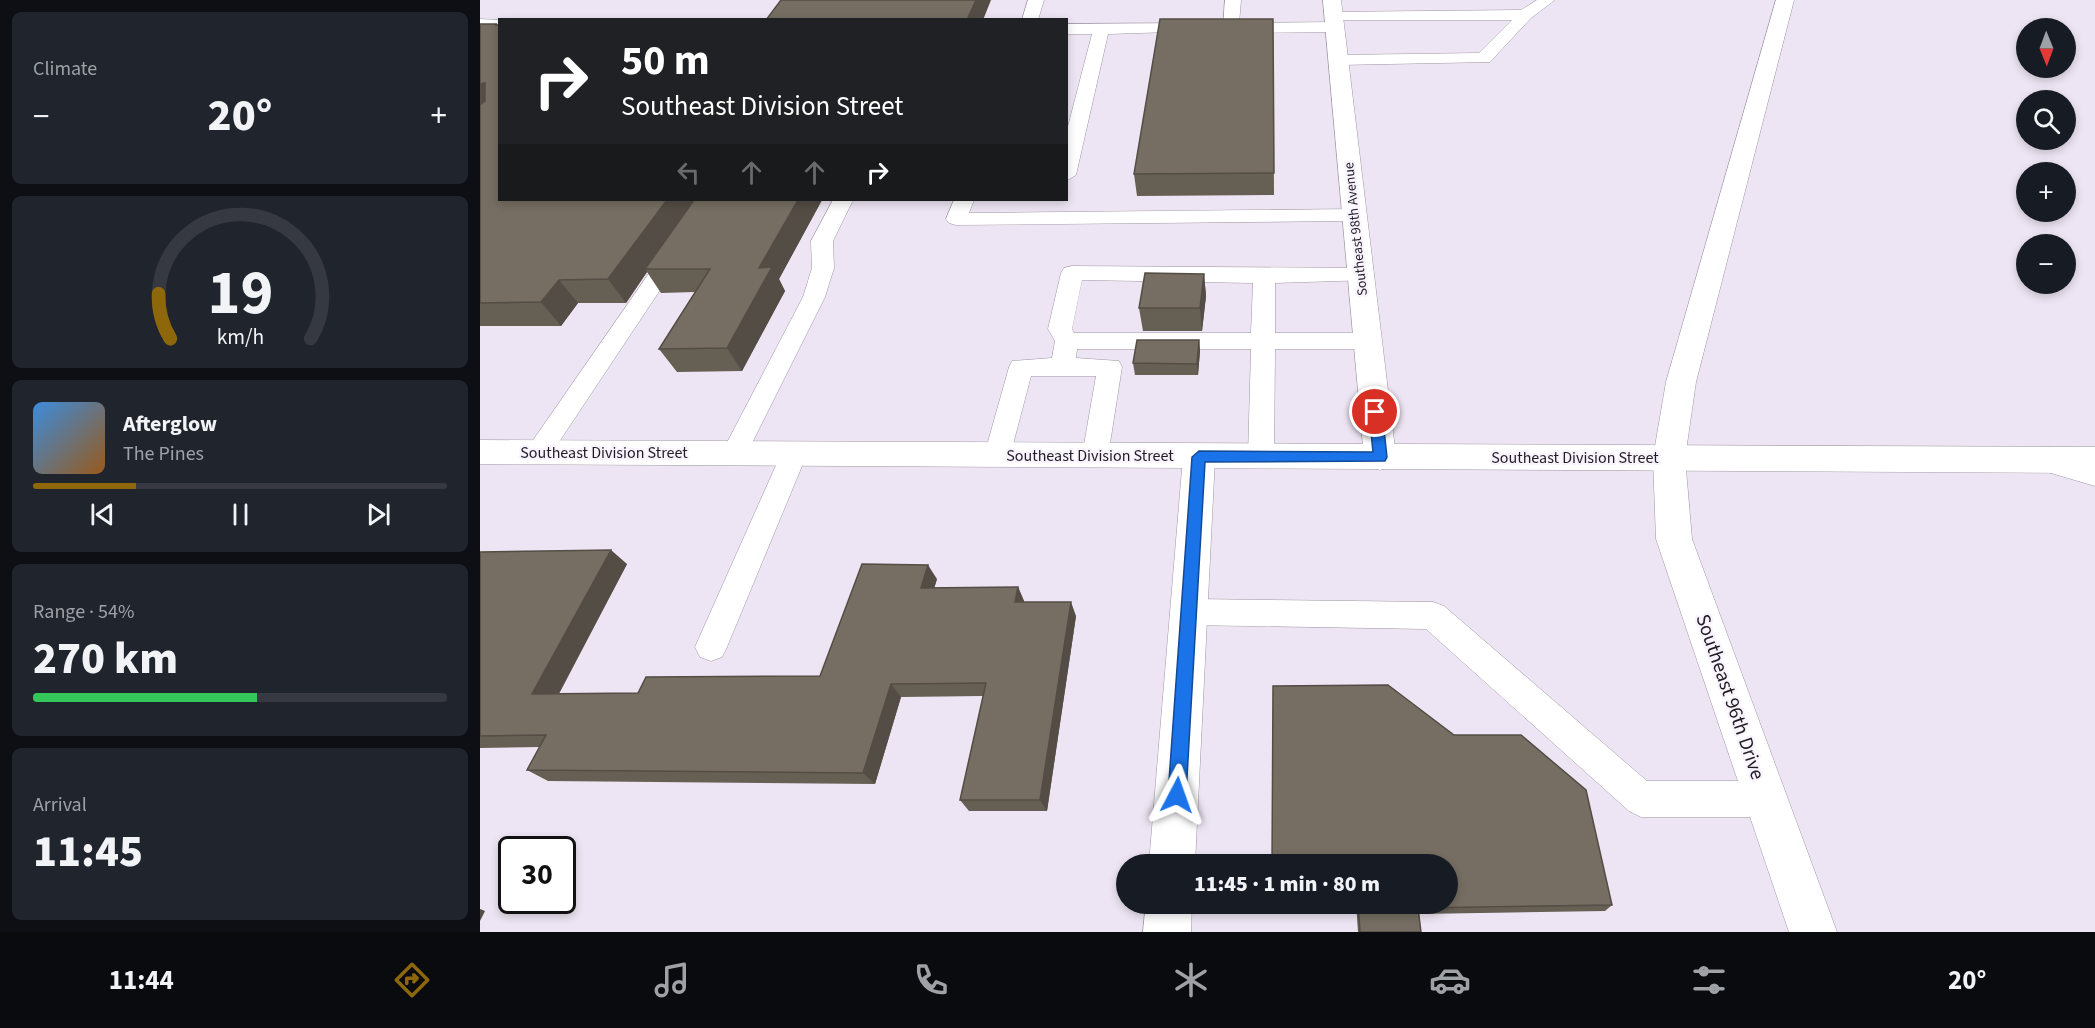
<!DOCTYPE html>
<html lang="en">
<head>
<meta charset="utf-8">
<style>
	body { margin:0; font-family:"Source Sans 3",sans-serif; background:#20242c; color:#f1f3f6; height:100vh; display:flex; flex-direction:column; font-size:22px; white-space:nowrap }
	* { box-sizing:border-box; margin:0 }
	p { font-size:20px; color:#9ea1a6 }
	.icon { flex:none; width:33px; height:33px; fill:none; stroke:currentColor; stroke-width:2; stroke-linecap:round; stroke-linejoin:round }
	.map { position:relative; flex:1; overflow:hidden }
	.panel { display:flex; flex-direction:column; gap:12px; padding:12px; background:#0d0f14; width:480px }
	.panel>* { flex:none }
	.guide { position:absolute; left:18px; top:18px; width:570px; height:183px; border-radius:0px; box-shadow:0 3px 9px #0003; background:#202124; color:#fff; overflow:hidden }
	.needle { width:39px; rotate:179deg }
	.fabs { position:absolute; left:1536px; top:18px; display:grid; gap:12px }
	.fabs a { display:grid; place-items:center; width:60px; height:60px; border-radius:50%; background:#171b24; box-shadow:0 3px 9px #0003; font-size:30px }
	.speed { position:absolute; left:18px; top:836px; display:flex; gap:12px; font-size:30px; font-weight:700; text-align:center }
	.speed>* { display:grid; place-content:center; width:78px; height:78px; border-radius:50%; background:#171b24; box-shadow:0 3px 9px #0003; line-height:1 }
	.speed .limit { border:3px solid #111; border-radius:9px; background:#fff; color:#111 }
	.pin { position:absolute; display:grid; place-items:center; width:51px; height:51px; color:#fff; margin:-26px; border:3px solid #fff; border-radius:50%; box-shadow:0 2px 6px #0007 }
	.me { position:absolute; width:66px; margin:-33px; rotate:4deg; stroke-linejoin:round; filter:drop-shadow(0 0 4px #0008) }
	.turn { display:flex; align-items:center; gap:21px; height:126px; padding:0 24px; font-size:27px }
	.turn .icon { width:78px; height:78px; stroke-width:2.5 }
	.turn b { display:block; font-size:42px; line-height:51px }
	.lanes { display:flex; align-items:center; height:57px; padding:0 24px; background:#0003; justify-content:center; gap:30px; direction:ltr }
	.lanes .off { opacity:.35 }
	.big { font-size:45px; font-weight:800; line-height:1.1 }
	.panel .widget { flex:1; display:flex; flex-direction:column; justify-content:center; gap:9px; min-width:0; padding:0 21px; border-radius:9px; background:#20242c }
	.panel .dial { align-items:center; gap:0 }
	.dial svg { height:156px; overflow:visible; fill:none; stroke:#363941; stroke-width:7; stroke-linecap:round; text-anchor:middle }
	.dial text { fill:#f1f3f6; stroke:none }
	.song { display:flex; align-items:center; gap:18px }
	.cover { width:72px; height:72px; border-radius:9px; background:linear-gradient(135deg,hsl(210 70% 55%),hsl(30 70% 35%)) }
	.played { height:6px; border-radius:3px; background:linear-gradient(90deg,#8e670a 25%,#363941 25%) }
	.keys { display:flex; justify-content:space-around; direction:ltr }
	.heat { display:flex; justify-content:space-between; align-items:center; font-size:33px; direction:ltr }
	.charge { height:9px; border-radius:4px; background:linear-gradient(90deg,#34c759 54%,#363941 0) }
	.trip { position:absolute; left:636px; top:854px; width:342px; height:60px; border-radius:30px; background:#171b24; box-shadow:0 3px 9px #0003; font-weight:800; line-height:60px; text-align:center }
	.tab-bar { display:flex; height:96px; justify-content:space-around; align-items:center; background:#090b0e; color:#9ea1a6 }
	.tab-bar .icon { width:42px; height:42px }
	.tab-bar .selected { color:#8e670a }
	.tab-bar b { font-size:27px; color:#f1f3f6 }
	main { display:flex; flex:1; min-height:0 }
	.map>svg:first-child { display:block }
</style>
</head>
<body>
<main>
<section class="panel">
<div class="widget"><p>Climate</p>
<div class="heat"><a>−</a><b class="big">20°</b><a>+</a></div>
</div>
<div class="widget dial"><svg viewBox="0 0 100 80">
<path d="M14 69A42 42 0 1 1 86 69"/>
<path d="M14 69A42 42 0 0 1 8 46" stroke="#8e670a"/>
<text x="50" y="56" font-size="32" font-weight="700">19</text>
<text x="50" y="72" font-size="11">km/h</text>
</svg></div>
<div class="widget">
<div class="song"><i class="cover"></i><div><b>Afterglow</b><p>The Pines</p></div></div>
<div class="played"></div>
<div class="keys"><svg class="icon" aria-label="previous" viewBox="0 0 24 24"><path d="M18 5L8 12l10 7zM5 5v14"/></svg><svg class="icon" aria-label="pause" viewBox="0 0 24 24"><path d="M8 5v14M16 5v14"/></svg><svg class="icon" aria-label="next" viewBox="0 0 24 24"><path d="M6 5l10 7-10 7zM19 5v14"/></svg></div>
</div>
<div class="widget"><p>Range · 54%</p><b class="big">270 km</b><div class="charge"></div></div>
<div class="widget"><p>Arrival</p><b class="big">11:45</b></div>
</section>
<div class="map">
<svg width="1615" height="932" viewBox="0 0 1615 932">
	<rect width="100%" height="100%" fill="#ede5f3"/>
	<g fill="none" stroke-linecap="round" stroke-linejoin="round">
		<g stroke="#9f97a4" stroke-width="1">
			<g id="service">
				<path d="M 548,0 L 564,0 L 558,20 L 542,20 Z"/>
				<path d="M 745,0 L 761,0 L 759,23 L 855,22 L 863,27 L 855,32 L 751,33 L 743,28 Z"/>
				<path d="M 1057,0 L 1075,0 L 1051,18 L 1010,62 L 858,65 L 850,60 L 858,55 L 999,53 L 1032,20 L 854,20 L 848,18 L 846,15 L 848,12 L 1041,10 Z"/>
				<path d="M 0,19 L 21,20 L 20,29 L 0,29 Z"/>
				<path d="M 716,23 L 722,25 L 724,28 L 722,31 L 628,34 L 596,175 L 586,181 L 586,134 L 612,34 L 586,34 L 586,24 Z"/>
				<path d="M 220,200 L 240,200 L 67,460 L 58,463 L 49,460 L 45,453 L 49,446 Z"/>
				<path d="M 353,200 L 373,200 L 353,241 L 354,268 L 345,297 L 263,461 L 254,464 L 245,461 L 241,454 L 323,297 L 332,268 L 331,241 Z"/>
				<path d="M 474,200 L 494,200 L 489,213 L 875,209 L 882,211 L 885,215 L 882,219 L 875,221 L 476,225 L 469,223 L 466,219 Z"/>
				<path d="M 592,266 L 881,268 L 889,270 L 892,275 L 889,280 L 795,283 L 795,333 L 888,333 L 896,335 L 900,341 L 896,347 L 888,349 L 795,349 L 794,457 L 790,464 L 781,467 L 772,464 L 768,457 L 771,349 L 597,349 L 596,358 L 639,361 L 642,367 L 628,456 L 624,463 L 615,466 L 606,463 L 602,456 L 616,376 L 551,376 L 530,456 L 526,463 L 517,466 L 508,463 L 504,456 L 529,367 L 532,361 L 572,358 L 575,341 L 568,329 L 581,273 L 584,268 ZM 602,280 L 773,283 L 771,333 L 594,333 L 592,329 Z"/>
				<path d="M 314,444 L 323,447 L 327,454 L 247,647 L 242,657 L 231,661 L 220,657 L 215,647 L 301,454 L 305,447 Z"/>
				<path d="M 710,599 L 953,602 L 964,606 L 1167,781 L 1286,781 L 1298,787 L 1304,799 L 1298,811 L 1286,817 L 1161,817 L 1149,811 L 946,629 L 710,625 L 699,622 L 695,612 L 699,602 Z"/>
			</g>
		</g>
		<g stroke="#9f97a4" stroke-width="1">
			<g id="minor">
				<path d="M 843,0 L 861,0 L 916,457 L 912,466 L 900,470 L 888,466 L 884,457 Z"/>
				<path d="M 719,444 L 731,448 L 735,457 L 715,864 L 669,864 L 703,457 L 707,448 Z"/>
				<path d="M 666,903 L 712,903 L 711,932 L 663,932 Z"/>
			</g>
		</g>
		<g stroke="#9f97a4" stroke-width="1">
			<path id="tertiary" d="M 1189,445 L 1201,449 L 1205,458 L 1212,539 L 1357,932 L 1309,932 L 1176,539 L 1173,458 L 1177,449 Z"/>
		</g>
		<g stroke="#9f97a4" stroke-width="1">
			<path id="primary" d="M 0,440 L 1615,447 L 1615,473 L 0,464 Z"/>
		</g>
		<g stroke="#9f97a4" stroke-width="1">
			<g id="motorway">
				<path d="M 1296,0 L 1314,0 L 1216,382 L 1205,458 L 1201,467 L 1189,471 L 1177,467 L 1173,458 L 1186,382 Z"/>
				<path d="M 1569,447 L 1615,460 L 1615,486 L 1557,469 L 1553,460 L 1557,451 Z"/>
			</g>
		</g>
		<use href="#service" fill="#fff" fill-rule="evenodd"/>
		<use href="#minor" fill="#fff" fill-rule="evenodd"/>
		<use href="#tertiary" fill="#fff" fill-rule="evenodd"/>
		<use href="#primary" fill="#fff" fill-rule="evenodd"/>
		<use href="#motorway" fill="#fff" fill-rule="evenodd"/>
	</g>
	<g fill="#655f54">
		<path d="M 793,19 L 794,195 L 657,196 L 654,174 Z"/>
		<path d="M 0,24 L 20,200 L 342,200 L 299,279 L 305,291 L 262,371 L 197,372 L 179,349 L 215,292 L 181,293 L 167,272 L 146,303 L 98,303 L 81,326 L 0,326 Z"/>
		<path d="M 724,274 L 726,296 L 722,331 L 663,331 L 659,308 Z"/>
		<path d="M 719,340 L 720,351 L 718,375 L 655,375 L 653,363 Z"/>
		<path d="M 0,552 L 147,564 L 79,694 L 158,693 L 340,676 L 457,579 L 454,588 L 538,587 L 544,601 L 544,602 L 596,616 L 567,811 L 489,811 L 480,800 L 503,696 L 421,697 L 395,784 L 68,781 L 47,770 L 60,747 L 0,748 Z"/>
		<path d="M 793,686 L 1132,905 L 1125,911 L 939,914 L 941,932 L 878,932 L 876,903 L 968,903 Z"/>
	</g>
	<g fill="#534d45">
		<path d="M 496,0 L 511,0 L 503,20 L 487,20 Z"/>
		<path d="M 5,83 L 20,103 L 0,118 L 0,84 Z"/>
		<path d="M 187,200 L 218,200 L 165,269 L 167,272 L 146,303 L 128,279 Z"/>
		<path d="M 318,200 L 342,200 L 299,279 L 305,291 L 262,371 L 247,348 L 279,268 Z"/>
		<path d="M 724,274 L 726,296 L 722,331 L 720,308 Z"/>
		<path d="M 79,280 L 98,303 L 81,326 L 61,302 Z"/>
		<path d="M 719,340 L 720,351 L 718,375 L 717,364 Z"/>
		<path d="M 131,550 L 147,564 L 72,706 L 52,694 Z"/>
		<path d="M 448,565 L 457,579 L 450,602 L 441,588 Z"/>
		<path d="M 538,587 L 544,601 L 542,617 L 535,602 Z"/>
		<path d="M 591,602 L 596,616 L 567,811 L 560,800 Z"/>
		<path d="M 411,684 L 421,697 L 395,784 L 383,773 Z"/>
		<path d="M 0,909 L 5,911 L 0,921 Z"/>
	</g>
	<g fill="#766e62" stroke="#534d45" stroke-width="1.5">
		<path d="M 301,0 L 496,0 L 487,20 L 286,20 Z"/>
		<path d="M 680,19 L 793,19 L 794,173 L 654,174 Z"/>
		<path d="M 0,24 L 17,24 L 15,25 L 20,25 L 20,200 L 187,200 L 128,279 L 79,280 L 61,302 L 0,303 L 0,105 L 5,101 L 5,83 L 0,84 Z"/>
		<path d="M 214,200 L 318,200 L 279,268 L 292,267 L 247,348 L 179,349 L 230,269 L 165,269 Z"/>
		<path d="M 665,273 L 724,274 L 720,308 L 659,308 Z"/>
		<path d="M 657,340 L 719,340 L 717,364 L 653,363 Z"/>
		<path d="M 131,550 L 52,694 L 158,693 L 166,677 L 340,676 L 382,564 L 448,565 L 441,588 L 538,587 L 535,602 L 591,602 L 560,800 L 480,800 L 506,683 L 411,684 L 383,773 L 47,770 L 66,735 L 0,736 L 0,552 Z"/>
		<path d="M 908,685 L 974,735 L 1041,735 L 1106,790 L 1132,905 L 938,908 L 941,932 L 880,932 L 878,903 L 968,903 L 968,864 L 792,864 L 793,686 Z"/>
	</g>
	<path fill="#1a73e8" stroke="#114b97" stroke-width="1.5" d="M 895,407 L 902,412 L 907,457 L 905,461 L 725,462 L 706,795 L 703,802 L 697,804 L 691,802 L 688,795 L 712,457 L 719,451 L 893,452 L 889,412 Z"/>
	<g text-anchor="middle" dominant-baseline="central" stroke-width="4.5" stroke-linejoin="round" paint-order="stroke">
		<g font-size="14" fill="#201d22" stroke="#f9f3fe">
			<text transform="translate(876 229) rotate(-96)">Southeast 98th Avenue</text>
		</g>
		<g font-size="16" fill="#201d22" stroke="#f9f3fe">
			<text x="124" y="453">Southeast Division Street</text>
			<text x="610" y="456">Southeast Division Street</text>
			<text x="1095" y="458">Southeast Division Street</text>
		</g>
		<g font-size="20" fill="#201d22" stroke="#f9f3fe">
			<text transform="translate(1250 697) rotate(71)">Southeast 96th Drive</text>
		</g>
	</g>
</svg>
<div class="fabs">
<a><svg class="needle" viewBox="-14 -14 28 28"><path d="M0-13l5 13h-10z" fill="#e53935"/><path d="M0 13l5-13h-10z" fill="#9ea1a6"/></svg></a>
<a><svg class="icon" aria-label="search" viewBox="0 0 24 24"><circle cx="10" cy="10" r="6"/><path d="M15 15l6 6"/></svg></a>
<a>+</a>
<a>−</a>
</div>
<div class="speed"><div class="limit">30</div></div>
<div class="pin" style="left:895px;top:412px;background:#d93025"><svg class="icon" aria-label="arrive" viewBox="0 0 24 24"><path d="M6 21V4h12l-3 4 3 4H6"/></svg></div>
<svg class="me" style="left:697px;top:795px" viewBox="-20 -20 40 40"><path d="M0-17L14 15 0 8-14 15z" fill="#1a73e8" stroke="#fff" stroke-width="4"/></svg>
<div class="trip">11:45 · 1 min · 80 m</div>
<div class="guide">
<div class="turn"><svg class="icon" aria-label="right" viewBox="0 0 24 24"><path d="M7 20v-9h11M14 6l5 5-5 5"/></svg><div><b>50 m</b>Southeast Division Street</div></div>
<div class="lanes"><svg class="icon off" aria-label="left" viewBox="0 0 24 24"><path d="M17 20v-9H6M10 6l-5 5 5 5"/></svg><svg class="icon off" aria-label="ahead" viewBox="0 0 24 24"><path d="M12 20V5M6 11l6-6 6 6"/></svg><svg class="icon off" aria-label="ahead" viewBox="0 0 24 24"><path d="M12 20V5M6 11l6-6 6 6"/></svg><svg class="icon" aria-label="right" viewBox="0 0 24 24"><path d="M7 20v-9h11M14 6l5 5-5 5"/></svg></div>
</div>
</div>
</main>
<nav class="tab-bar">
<b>11:44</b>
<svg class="icon selected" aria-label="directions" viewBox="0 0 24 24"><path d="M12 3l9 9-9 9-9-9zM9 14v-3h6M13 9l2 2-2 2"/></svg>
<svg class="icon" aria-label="music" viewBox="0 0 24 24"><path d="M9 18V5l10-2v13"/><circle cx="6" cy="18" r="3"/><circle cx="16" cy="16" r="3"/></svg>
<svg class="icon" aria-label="phone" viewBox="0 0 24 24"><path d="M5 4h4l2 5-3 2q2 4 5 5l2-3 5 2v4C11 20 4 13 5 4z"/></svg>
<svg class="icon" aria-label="climate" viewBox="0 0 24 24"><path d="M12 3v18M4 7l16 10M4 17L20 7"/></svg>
<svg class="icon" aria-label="car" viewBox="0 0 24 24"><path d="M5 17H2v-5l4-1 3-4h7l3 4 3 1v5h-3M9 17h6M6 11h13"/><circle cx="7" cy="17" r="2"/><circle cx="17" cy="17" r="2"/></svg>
<svg class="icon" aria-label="filters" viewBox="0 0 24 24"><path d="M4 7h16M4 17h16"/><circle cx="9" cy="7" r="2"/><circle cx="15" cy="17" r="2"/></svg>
<b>20°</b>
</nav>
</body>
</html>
